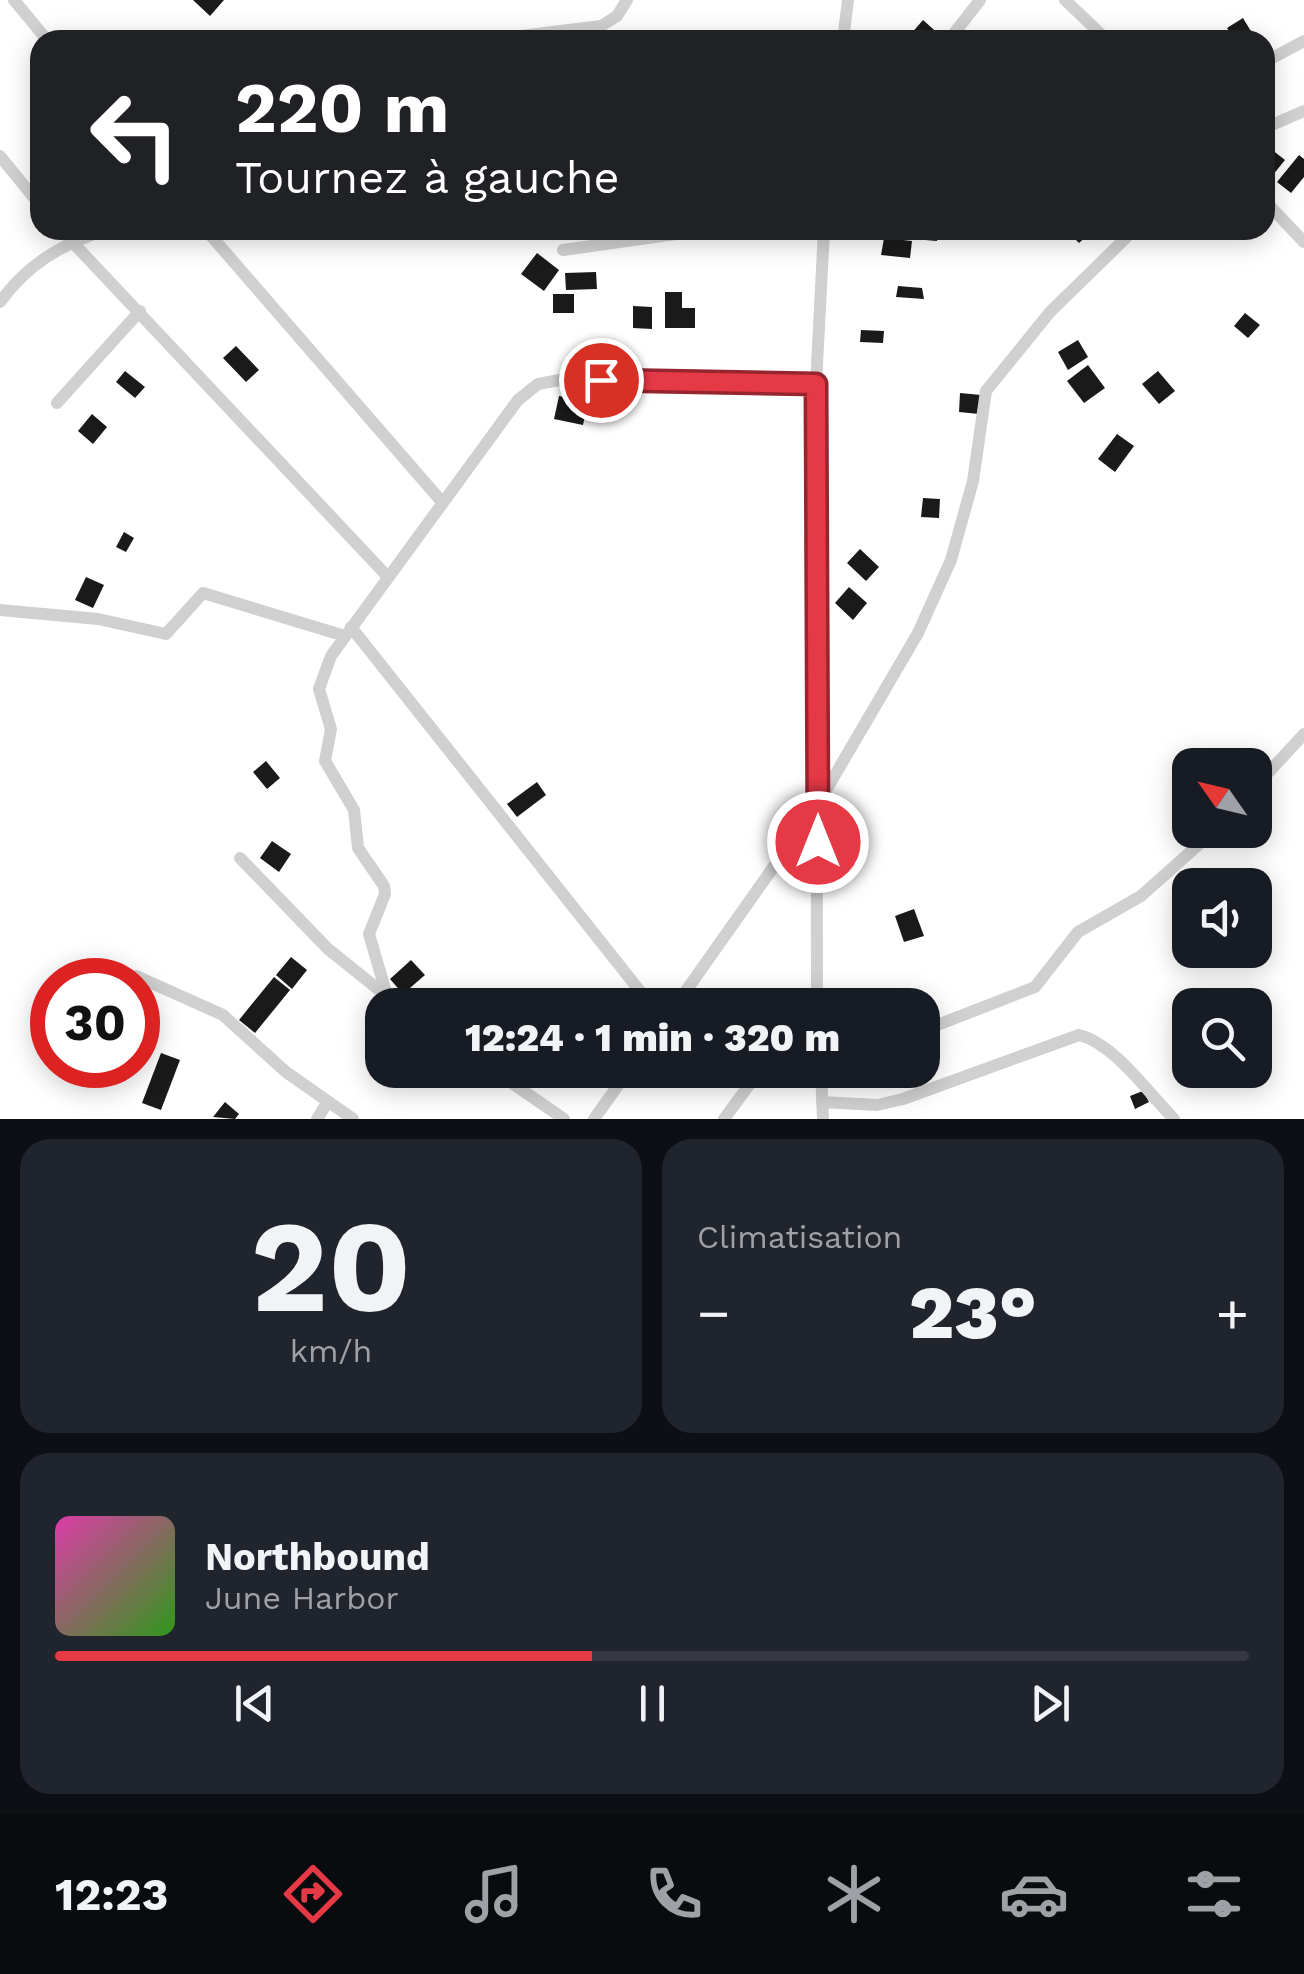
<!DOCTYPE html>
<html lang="fr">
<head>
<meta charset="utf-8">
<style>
	body { margin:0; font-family:"Work Sans",sans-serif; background:#20242c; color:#f1f3f6; height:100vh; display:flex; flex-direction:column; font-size:38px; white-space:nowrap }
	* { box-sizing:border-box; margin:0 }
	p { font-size:32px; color:#9ea1a6 }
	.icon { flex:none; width:55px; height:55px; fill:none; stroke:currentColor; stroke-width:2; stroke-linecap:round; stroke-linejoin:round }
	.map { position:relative; height:1119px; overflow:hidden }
	.drawer { display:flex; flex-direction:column; gap:20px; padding:20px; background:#0d0f14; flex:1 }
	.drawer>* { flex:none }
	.top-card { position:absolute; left:30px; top:30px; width:1245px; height:210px; border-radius:30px; box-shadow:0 5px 25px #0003; background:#202124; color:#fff; overflow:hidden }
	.needle { width:65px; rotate:304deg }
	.tools { position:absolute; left:1172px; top:748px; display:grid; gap:20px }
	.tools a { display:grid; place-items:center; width:100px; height:100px; border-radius:20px; background:#171b24; box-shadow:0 5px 25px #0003; font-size:50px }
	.speed { position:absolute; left:30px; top:958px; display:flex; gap:20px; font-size:50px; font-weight:700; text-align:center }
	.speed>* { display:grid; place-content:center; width:130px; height:130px; border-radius:50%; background:#171b24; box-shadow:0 5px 25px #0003; line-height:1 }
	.speed .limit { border:15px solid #d22; background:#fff; color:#111 }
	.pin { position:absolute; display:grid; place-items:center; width:85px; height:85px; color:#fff; margin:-42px; border:5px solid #fff; border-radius:50%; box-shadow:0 2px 10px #0007 }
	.me { position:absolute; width:110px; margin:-55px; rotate:0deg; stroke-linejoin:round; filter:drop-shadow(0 0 8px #0008) }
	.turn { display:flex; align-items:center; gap:35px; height:210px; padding:0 40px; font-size:45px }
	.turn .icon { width:130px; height:130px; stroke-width:2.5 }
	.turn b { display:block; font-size:70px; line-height:85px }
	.big { font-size:75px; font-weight:800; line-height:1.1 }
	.drawer .card { flex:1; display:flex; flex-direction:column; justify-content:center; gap:15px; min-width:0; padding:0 35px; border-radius:30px; background:#20242c }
	.drawer .dial { align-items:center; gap:0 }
	.dial b { font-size:130px; line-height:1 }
	.song { display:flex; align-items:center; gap:30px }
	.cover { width:120px; height:120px; border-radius:15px; background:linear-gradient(135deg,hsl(320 70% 55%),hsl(110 70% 35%)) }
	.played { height:10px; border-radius:5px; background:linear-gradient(90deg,#e63946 45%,#363941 45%) }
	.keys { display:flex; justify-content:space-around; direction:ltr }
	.heat { display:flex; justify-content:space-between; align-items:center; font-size:55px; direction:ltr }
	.drawer .tiles { flex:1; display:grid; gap:20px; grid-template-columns:1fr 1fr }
	.card:last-child { grid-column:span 2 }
	.trip { position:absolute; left:365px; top:988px; width:575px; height:100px; border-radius:30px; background:#171b24; box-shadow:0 5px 25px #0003; font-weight:800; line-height:100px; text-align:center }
	.dock { display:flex; height:160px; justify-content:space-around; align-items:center; background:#090b0e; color:#9ea1a6 }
	.dock .icon { width:70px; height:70px }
	.dock .current { color:#e63946 }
	.dock b { font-size:45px; color:#f1f3f6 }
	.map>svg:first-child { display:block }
</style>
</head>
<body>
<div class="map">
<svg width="1304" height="1119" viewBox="0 0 1304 1119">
	<rect width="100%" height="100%" fill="#fff"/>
	<g fill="#1a1a1a">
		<path d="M 193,0 L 224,0 L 210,16 Z"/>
		<path d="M 1243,18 L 1255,38 L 1235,40 L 1227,28 Z"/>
		<path d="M 923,20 L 942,37 L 939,40 L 916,40 L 910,35 Z"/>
		<path d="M 1267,146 L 1285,160 L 1268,181 L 1265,179 Z"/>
		<path d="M 1299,155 L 1304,159 L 1304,177 L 1291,193 L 1277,182 Z"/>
		<path d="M 914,230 L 938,230 L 937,241 L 913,239 Z"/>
		<path d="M 1066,230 L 1093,230 L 1079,243 Z"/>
		<path d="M 884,238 L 912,241 L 910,258 L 881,255 Z"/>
		<path d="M 537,253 L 559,270 L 544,291 L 521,274 Z"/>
		<path d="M 596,272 L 597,289 L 566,290 L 565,273 Z"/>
		<path d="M 898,286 L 922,288 L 924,299 L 896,297 Z"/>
		<path d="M 665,292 L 682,292 L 682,308 L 695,308 L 695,328 L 665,328 Z"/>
		<rect x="553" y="294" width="21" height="19"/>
		<path d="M 633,306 L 652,307 L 652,329 L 633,328 Z"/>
		<path d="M 1245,313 L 1260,325 L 1248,338 L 1234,326 Z"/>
		<path d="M 861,330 L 884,331 L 883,343 L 860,342 Z"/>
		<path d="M 1078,340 L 1088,357 L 1068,370 L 1058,352 Z"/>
		<path d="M 236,346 L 259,370 L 246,382 L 223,358 Z"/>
		<path d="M 1088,365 L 1105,388 L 1084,403 L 1067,381 Z"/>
		<path d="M 125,371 L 145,387 L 135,398 L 116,382 Z"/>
		<path d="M 1158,371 L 1175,391 L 1159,404 L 1142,384 Z"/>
		<path d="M 960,393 L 981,395 L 979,414 L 959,412 Z"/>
		<path d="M 559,396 L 588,402 L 583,425 L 554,419 Z"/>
		<path d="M 92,414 L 107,427 L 93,444 L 78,431 Z"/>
		<path d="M 1117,434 L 1134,446 L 1115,472 L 1098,459 Z"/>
		<path d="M 923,498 L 940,499 L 939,518 L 921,517 Z"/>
		<path d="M 124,532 L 134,538 L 126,552 L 116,547 Z"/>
		<path d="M 860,549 L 879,567 L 866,581 L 847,563 Z"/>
		<path d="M 86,577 L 104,585 L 93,608 L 75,600 Z"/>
		<path d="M 849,587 L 867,603 L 853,620 L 835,603 Z"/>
		<path d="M 266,761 L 280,778 L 267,789 L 253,772 Z"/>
		<path d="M 537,782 L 546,795 L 517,817 L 507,804 Z"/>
		<path d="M 272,841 L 291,854 L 279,872 L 260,858 Z"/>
		<path d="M 914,909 L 924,936 L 904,942 L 895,916 Z"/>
		<path d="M 291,957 L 307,970 L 292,989 L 276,975 Z"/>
		<path d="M 411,960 L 425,975 L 403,994 L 390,979 Z"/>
		<path d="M 274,977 L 290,990 L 255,1033 L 239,1020 Z"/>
		<path d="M 1190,1022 L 1190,1042 L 1186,1046 L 1175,1034 Z"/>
		<path d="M 161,1053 L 180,1060 L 161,1110 L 142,1103 Z"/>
		<path d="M 1143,1091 L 1149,1102 L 1135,1109 L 1130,1096 Z"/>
		<path d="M 225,1102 L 239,1114 L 235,1119 L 213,1117 Z"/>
	</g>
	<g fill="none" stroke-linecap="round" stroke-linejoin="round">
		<g stroke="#d0d0d0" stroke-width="12">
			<path d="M 14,0 L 47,40"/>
			<path d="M 1065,0 L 1107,40"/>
			<path d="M 489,40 L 601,26 L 617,16 L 627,0"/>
			<path d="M 843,40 L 848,0"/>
			<path d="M 949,40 L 980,0"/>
			<path d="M 1265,62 L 1304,41"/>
			<path d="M 1265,128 L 1304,111"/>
			<path d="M 0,156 L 40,205"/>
			<path d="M 1265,201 L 1304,242"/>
			<path d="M 61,230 L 388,577"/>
			<path d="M 206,230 L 442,502"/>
			<path d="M 563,250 L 704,230"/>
			<path d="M 0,302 C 28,264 60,245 105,230"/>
			<path d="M 57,403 L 140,311"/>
			<path d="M 0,610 L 98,619 L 166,634 L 203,593 L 345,636"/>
			<path d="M 351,627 L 651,1005"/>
			<path d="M 1255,787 L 1304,734"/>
			<path d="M 240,858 L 328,949 L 398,1005"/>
			<path d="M 136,976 L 223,1015 L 286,1072 L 353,1119"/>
			<path d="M 388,999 L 369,934 L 385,894 L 384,886 L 358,848 L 354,810 L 325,761 L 331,729 L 319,689 L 331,656 L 518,400 L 538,384 L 565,379 L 816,384"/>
			<path d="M 676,1005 L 818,804 L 918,633 L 951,560 L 973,481 L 986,391 L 1050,312 L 1134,230"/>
			<path d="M 817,1005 L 816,384 L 824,230"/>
			<path d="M 922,1031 L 1035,987 L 1078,932 L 1141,896 L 1215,830"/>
			<path d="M 493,1070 L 564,1119"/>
			<path d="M 821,1070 L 823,1119"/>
			<path d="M 822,1102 L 877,1105 L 903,1099 L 1079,1035 C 1115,1044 1148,1093 1174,1119"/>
			<path d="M 317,1119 L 327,1103"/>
			<path d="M 594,1119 L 629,1070"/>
			<path d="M 724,1119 L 760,1070"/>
		</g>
	</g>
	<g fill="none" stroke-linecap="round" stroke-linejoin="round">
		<g stroke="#96252e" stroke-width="25">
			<path id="route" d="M 601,380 L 816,384 L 818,842"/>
		</g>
		<use href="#route" stroke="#e63946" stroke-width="18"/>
	</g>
</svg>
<div class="tools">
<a><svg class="needle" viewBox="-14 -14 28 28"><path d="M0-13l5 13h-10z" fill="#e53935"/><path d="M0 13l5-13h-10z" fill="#9ea1a6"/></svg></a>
<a><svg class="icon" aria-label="sound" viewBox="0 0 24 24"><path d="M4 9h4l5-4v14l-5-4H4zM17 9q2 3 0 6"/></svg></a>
<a><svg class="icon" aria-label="search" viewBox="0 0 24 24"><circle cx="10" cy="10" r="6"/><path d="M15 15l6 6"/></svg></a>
</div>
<div class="speed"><div class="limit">30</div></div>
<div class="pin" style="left:601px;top:380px;background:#d93025"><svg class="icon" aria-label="arrive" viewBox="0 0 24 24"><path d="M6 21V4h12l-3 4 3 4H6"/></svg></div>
<svg class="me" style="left:818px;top:842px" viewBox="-20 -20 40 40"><circle r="17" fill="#e63946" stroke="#fff" stroke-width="3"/><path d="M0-11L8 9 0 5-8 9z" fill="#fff"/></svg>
<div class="trip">12:24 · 1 min · 320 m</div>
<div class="top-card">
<div class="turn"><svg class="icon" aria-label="left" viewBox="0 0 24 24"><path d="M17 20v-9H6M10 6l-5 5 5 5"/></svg><div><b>220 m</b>Tournez à gauche</div></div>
</div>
</div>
<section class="drawer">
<div class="tiles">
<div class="card dial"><b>20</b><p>km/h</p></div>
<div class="card"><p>Climatisation</p>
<div class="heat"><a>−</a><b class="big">23°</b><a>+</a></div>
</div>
<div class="card">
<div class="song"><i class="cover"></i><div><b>Northbound</b><p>June Harbor</p></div></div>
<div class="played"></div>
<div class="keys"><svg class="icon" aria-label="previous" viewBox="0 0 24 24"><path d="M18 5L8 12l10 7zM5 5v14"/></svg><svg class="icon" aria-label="pause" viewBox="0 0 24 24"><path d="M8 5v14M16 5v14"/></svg><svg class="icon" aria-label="next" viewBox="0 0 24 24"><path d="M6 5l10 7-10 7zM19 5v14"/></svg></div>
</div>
</div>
</section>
<nav class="dock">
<b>12:23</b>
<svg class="icon current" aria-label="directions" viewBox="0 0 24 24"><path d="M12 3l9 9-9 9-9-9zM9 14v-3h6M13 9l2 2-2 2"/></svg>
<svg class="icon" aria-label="music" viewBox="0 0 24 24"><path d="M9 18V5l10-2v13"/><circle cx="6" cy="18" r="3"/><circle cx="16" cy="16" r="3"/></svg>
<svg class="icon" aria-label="phone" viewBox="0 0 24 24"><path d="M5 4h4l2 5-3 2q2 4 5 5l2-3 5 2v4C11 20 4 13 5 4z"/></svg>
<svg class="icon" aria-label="climate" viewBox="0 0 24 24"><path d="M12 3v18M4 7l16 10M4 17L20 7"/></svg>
<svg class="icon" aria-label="car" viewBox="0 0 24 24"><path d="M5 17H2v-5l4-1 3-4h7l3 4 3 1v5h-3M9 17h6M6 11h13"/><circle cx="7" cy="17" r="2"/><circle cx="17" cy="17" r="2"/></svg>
<svg class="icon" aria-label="filters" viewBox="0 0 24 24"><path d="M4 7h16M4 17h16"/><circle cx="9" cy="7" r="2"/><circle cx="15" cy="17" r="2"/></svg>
</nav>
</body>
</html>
